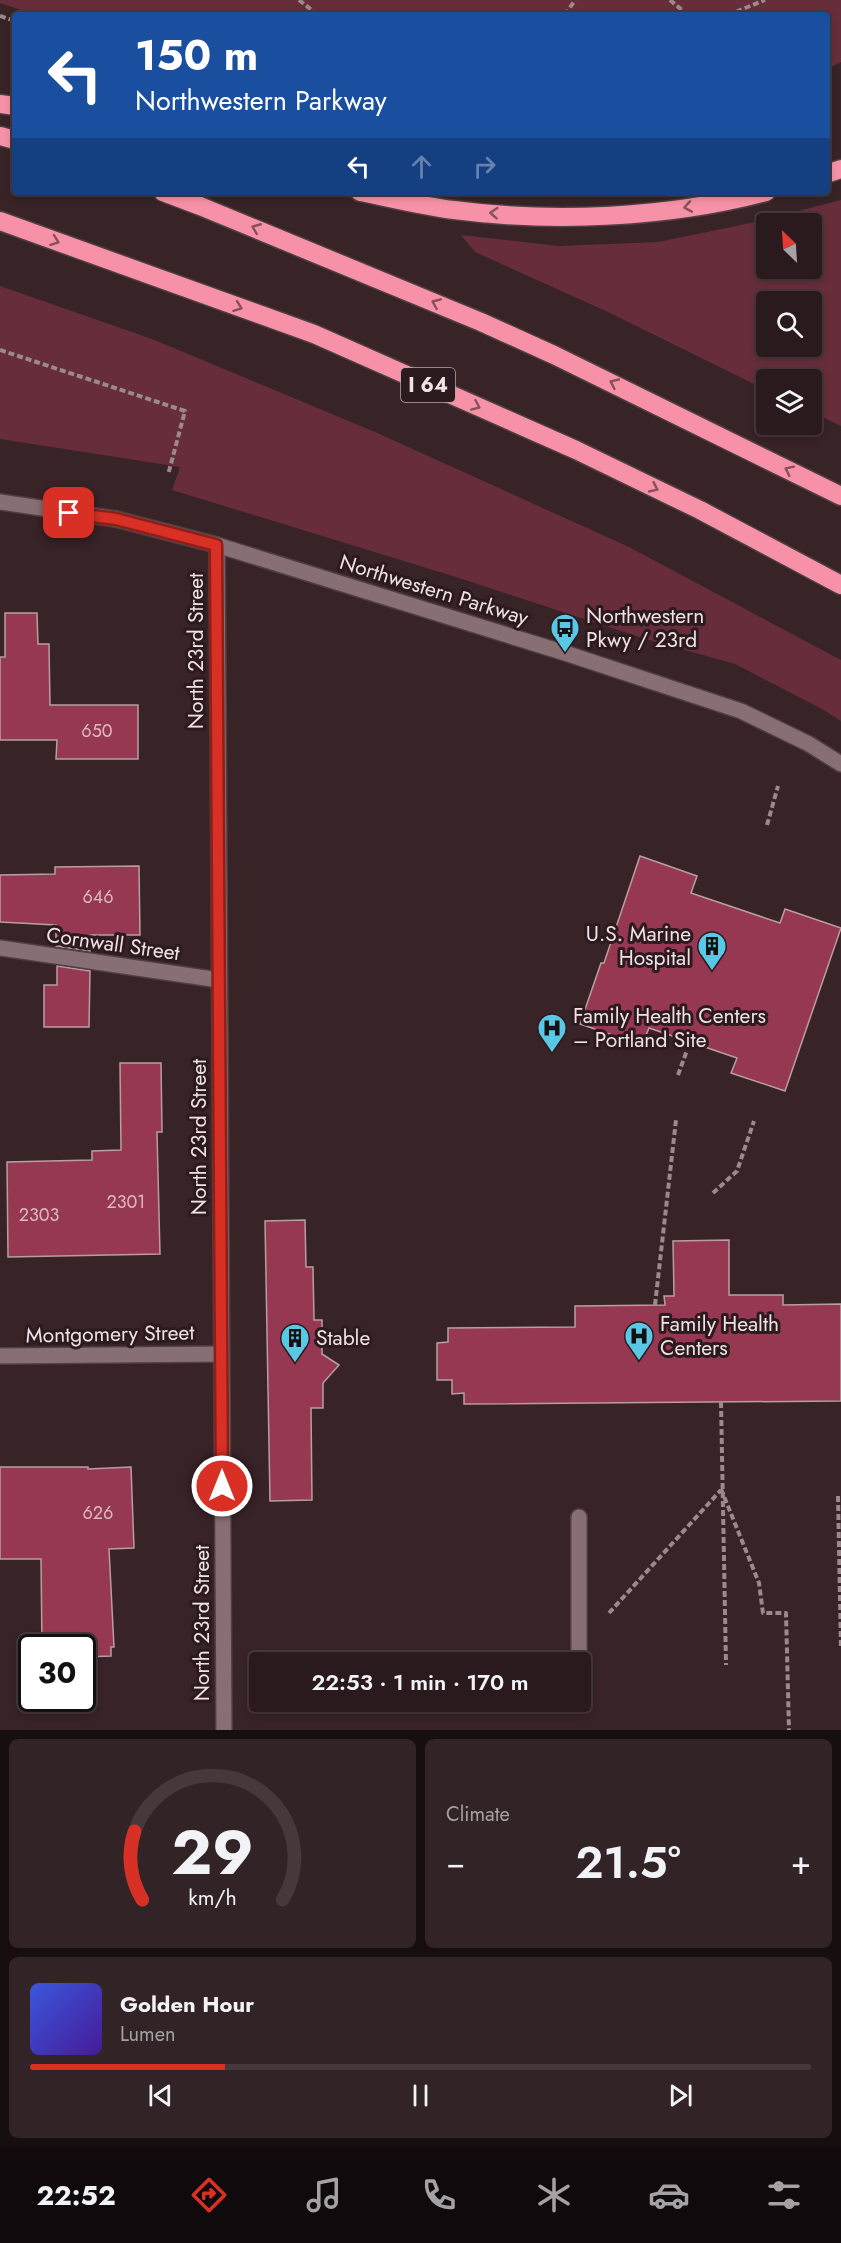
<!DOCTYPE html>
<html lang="en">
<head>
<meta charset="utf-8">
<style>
	body { margin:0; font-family:Jost,sans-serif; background:#322326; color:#f1f3f6; height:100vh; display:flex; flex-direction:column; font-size:22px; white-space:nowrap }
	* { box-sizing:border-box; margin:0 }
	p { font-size:20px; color:#a5a1a4 }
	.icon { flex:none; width:33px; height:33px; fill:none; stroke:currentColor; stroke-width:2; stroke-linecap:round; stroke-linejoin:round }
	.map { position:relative; height:1730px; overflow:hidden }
	.details { display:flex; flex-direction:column; gap:9px; padding:9px; background:#170e10; flex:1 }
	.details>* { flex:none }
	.top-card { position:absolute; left:12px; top:12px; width:818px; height:183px; border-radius:6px; box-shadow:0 3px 9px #0003,0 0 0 2px #46383b; background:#1a4fa0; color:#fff; overflow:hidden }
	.needle { width:39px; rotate:335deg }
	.fabs { position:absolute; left:756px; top:213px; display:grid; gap:12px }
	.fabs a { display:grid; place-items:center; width:66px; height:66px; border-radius:6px; background:#2a1a1d; box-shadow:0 3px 9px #0003,0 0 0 2px #46383b; font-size:30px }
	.speed { position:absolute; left:18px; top:1634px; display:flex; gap:12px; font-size:30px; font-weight:700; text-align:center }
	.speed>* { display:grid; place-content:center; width:78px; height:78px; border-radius:50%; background:#2a1a1d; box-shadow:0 3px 9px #0003,0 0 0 2px #46383b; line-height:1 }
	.speed .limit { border:3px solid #111; border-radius:9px; background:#fff; color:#111 }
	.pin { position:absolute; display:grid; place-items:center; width:51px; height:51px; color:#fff; margin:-26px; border-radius:12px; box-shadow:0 3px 9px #0006 }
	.me { position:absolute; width:66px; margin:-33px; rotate:0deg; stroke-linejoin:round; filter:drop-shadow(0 0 4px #0008) }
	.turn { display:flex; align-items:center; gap:21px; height:126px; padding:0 24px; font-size:27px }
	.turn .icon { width:78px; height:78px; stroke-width:2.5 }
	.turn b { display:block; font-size:42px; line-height:51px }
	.lanes { display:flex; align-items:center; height:57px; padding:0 24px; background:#0003; justify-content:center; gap:30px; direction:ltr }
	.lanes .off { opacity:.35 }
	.big { font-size:45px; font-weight:600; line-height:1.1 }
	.details .tile { flex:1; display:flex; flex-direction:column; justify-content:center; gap:9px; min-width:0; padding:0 21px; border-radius:9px; background:#322326 }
	.details .dial { align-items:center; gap:0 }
	.dial svg { height:156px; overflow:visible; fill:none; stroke:#46383b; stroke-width:7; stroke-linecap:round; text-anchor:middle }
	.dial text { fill:#f1f3f6; stroke:none }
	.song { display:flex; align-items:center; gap:18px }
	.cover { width:72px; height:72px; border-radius:9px; background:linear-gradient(135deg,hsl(230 70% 55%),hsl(260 70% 35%)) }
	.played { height:6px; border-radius:3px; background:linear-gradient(90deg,#d93025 25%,#46383b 25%) }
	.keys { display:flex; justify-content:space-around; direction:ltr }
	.heat { display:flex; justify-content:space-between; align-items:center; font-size:33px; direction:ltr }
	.details .tiles { flex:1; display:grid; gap:9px; grid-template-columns:1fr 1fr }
	.tile:last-child { grid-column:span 2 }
	.trip { position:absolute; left:249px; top:1652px; width:342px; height:60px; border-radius:6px; background:#2a1a1d; box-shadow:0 3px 9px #0003,0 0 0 2px #46383b; font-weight:600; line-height:60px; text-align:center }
	.tabs { display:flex; height:96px; justify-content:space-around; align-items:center; background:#110a0c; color:#a5a1a4 }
	.tabs .icon { width:42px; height:42px }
	.tabs .current { color:#d93025 }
	.tabs b { font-size:27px; color:#f1f3f6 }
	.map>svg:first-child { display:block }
</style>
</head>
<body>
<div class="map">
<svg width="841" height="1730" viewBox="0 0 841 1730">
	<rect width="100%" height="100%" fill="#382327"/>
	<g fill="#672d3b" fill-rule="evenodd">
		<path d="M 0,0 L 841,0 L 841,62 L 827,69 L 826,15 L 36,15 L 0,3 Z"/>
		<path d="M 841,200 L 841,426 L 812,412 L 812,380 L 766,380 L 766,390 L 608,312 L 475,252 L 461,235 L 559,246 L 658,242 L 760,221 ZM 766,224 L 812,224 L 812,268 L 766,268 ZM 766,302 L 812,302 L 812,346 L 766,346 Z"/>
		<path d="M 0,286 L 152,339 L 375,432 L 629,547 L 841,660 L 841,721 L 822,709 L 735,664 L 642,638 L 456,577 L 172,490 L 180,467 L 0,439 Z"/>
	</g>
	<g fill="#973852" stroke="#b89ea2" stroke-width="1.5">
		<path d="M 5,613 L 37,613 L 38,644 L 49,644 L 50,705 L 138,705 L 138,759 L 56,759 L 57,740 L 0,740 L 0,657 L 5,657 Z"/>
		<path d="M 640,856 L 697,876 L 691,893 L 780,923 L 785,909 L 841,928 L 785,1091 L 731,1073 L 737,1058 L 649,1028 L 642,1045 L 580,1024 L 601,963 L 604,963 Z"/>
		<path d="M 139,866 L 140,935 L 91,935 L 90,951 L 56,946 L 56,925 L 0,922 L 0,875 L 55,874 L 55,867 Z"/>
		<path d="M 57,966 L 90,971 L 89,1027 L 44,1027 L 44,985 L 57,985 Z"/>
		<path d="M 120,1063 L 161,1063 L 162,1132 L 157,1132 L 160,1254 L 8,1257 L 7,1162 L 92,1160 L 92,1151 L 121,1150 Z"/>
		<path d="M 305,1220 L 306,1267 L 313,1267 L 314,1320 L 322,1320 L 322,1354 L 339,1365 L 323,1383 L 323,1408 L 311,1408 L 312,1500 L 270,1501 L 265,1221 Z"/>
		<path d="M 729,1240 L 729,1295 L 783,1295 L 783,1305 L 841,1304 L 841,1401 L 464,1404 L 464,1393 L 452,1394 L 452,1380 L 437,1380 L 437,1343 L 448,1342 L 448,1328 L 575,1327 L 575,1306 L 665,1305 L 664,1296 L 674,1296 L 673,1241 Z"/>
		<path d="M 0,1467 L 88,1467 L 88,1469 L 131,1467 L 134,1548 L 109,1549 L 114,1647 L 111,1647 L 111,1656 L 82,1657 L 82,1647 L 42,1647 L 41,1559 L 0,1559 Z"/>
	</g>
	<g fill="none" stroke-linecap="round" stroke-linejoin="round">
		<g stroke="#503f43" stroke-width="18">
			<g id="service">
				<path d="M 0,948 L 219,980"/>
				<path d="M 579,1517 L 579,1662"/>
			</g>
		</g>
		<g stroke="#503f43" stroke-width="18">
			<g id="minor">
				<path d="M 0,502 L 116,519 L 217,545 L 565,653 L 741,711 L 809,744 L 841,764"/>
				<path d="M 217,545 L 224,1730"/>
			</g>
		</g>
		<g stroke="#503f43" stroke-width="18">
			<path id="tertiary" d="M 0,1356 L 221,1354"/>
		</g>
		<g stroke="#503f43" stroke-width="21">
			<g id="motorway">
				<path d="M 0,104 L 15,106"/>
				<path d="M 0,136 L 15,140"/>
				<path d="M 826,174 L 841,169"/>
				<path d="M 163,192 L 200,206 L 481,322 L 554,355 L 841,496"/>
				<path d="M 360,192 C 391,198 422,206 454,210 C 553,223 669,218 766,192"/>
				<path d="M 0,221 L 314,334 L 576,450 L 700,510 L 841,585"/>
			</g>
		</g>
		<g stroke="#9b898c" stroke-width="4" stroke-dasharray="6 3" stroke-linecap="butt">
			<path d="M 299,0 L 318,15"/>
			<path d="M 670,0 L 688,15"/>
			<path d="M 565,15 L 575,0"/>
			<path d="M 728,15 L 765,0"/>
			<path d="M 0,16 L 15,21"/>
			<path d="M 0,350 L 185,411 L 168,475"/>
			<path d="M 767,825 L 778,786"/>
			<path d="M 678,1075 L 690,1042"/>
			<path d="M 713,1193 L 737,1171 L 754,1121"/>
			<path d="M 655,1305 L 676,1120"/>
			<path d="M 721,1402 L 726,1665"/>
			<path d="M 721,1489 L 759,1583 L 763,1613 L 786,1613 L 789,1730"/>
			<path d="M 838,1496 L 841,1649"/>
			<path d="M 609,1613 L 721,1490"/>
		</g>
		<use href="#service" stroke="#886f73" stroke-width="15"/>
		<use href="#minor" stroke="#886f73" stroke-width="15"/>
		<use href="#tertiary" stroke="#886f73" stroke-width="15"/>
		<use href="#motorway" stroke="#f791a7" stroke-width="18"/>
	</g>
	<defs><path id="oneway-chevron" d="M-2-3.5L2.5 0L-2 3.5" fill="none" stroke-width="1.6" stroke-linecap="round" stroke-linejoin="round" transform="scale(1.5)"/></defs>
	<g stroke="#88505c">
		<use href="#oneway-chevron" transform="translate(688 207) rotate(170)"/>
		<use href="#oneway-chevron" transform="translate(494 213) rotate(-176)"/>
		<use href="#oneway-chevron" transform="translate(256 228) rotate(-158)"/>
		<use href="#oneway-chevron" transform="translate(55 241) rotate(20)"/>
		<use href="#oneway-chevron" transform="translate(436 303) rotate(-157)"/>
		<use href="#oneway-chevron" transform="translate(238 307) rotate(20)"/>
		<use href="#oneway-chevron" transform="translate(614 383) rotate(-155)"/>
		<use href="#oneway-chevron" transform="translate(476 406) rotate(24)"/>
		<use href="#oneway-chevron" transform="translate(789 470) rotate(-154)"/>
		<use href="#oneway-chevron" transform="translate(654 488) rotate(25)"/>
	</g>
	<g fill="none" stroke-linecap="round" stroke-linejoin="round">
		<g stroke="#8d1f18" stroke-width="15">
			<path id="route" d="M 69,513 L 116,519 L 216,545 L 222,1486"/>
		</g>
		<use href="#route" stroke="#d93025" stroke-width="10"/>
	</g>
	<defs>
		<g id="bus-pin" transform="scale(1.5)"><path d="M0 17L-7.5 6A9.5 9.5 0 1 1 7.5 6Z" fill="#59c8e4" stroke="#2d1a1e"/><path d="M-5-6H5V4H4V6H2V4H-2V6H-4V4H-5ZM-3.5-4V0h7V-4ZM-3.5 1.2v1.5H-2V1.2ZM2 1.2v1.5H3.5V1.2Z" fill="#111"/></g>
		<g id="building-pin" transform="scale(1.5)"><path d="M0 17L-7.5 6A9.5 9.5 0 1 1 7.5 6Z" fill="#59c8e4" stroke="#2d1a1e"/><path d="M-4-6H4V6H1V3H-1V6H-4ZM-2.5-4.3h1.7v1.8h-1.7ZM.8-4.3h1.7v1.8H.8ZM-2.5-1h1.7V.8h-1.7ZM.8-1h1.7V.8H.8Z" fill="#111"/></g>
		<g id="hospital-pin" transform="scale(1.5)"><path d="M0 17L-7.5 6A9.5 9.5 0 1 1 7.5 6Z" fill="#59c8e4" stroke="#2d1a1e"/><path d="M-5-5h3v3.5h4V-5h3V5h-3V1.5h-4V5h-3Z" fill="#111"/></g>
	</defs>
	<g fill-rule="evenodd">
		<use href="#bus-pin" x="565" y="628"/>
		<use href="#building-pin" x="712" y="946"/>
		<use href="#hospital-pin" x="552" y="1028"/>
		<use href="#hospital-pin" x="639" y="1336"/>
		<use href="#building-pin" x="295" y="1338"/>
	</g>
	<g text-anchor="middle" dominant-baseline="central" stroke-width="6" stroke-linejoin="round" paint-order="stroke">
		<g font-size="18" fill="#dab8c0">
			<text x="97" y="731">650</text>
			<text x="98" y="897">646</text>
			<text x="126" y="1202">2301</text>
			<text x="39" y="1215">2303</text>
			<text x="98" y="1513">626</text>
		</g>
		<rect fill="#2d1a1e" stroke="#b6a6a9" stroke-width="1.5" x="401" y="368" width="54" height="34" rx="4.5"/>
		<g font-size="20" font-weight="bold" fill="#f0e2e4">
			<text x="428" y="385">I 64</text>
		</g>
		<g font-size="21" fill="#f0e2e4" stroke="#2d1a1e">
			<text transform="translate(434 590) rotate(17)">Northwestern Parkway</text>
			<text transform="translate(196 651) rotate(-90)">North 23rd Street</text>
			<text transform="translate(113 944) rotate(8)">Cornwall Street</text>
			<text transform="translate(199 1137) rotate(-90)">North 23rd Street</text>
			<text transform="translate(110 1334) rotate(-1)">Montgomery Street</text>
			<text transform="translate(202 1623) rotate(-90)">North 23rd Street</text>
		</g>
		<g font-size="21" fill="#f0e2e4" stroke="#2d1a1e" text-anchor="start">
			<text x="586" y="616">Northwestern<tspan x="586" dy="24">Pkwy / 23rd</tspan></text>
			<text x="691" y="934" text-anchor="end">U.S. Marine<tspan x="691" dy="24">Hospital</tspan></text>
			<text x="573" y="1016">Family Health Centers<tspan x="573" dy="24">– Portland Site</tspan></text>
			<text x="660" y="1324">Family Health<tspan x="660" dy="24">Centers</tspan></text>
			<text x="316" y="1338">Stable</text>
		</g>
	</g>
</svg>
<div class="fabs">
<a><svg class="needle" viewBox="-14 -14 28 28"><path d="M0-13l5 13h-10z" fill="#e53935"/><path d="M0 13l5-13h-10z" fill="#a5a1a4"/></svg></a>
<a><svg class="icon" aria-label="search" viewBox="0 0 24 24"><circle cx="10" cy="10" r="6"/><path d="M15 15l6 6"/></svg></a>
<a><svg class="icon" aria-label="layers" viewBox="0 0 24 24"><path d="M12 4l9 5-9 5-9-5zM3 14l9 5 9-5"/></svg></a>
</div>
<div class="speed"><div class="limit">30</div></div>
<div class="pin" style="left:69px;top:513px;background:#d93025"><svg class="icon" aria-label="arrive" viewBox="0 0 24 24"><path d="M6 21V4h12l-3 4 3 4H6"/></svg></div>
<svg class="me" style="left:222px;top:1486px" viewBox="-20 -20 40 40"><circle r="17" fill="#d93025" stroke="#fff" stroke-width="3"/><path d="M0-11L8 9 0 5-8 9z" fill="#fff"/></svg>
<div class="trip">22:53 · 1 min · 170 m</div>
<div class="top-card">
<div class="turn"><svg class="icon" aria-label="left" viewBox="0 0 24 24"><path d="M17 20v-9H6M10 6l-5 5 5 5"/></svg><div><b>150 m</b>Northwestern Parkway</div></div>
<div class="lanes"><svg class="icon" aria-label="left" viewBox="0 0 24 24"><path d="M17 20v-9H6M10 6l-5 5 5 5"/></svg><svg class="icon off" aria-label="ahead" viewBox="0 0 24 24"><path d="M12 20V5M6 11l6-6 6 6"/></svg><svg class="icon off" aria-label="right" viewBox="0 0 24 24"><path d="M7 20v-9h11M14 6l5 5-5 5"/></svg></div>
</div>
</div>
<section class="details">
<div class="tiles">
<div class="tile dial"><svg viewBox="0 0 100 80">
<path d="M14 69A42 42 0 1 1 86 69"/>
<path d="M14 69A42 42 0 0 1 10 34" stroke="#d93025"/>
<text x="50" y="56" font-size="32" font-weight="700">29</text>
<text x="50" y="72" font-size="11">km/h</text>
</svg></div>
<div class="tile"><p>Climate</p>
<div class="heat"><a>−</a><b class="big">21.5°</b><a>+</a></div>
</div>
<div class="tile">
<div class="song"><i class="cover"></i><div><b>Golden Hour</b><p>Lumen</p></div></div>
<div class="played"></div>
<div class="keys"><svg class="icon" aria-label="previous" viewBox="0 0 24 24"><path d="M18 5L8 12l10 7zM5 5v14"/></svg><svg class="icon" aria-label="pause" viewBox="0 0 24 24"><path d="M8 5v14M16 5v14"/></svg><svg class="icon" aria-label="next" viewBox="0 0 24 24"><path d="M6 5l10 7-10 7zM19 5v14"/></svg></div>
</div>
</div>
</section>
<nav class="tabs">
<b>22:52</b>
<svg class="icon current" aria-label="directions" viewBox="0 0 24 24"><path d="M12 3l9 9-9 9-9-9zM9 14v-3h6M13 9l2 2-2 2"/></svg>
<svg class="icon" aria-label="music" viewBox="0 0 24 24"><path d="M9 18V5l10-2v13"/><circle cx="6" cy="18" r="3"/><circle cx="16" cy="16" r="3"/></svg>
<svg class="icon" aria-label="phone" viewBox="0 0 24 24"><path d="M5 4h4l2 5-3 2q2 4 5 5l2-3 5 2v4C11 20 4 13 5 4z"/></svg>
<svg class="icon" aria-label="climate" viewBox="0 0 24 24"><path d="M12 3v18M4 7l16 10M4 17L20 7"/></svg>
<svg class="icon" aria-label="car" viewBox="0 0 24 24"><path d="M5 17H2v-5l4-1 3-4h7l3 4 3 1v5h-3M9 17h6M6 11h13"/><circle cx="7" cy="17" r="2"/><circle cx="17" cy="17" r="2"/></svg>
<svg class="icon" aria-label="filters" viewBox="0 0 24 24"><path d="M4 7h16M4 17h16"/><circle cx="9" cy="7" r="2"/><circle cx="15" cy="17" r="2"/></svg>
</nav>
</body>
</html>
